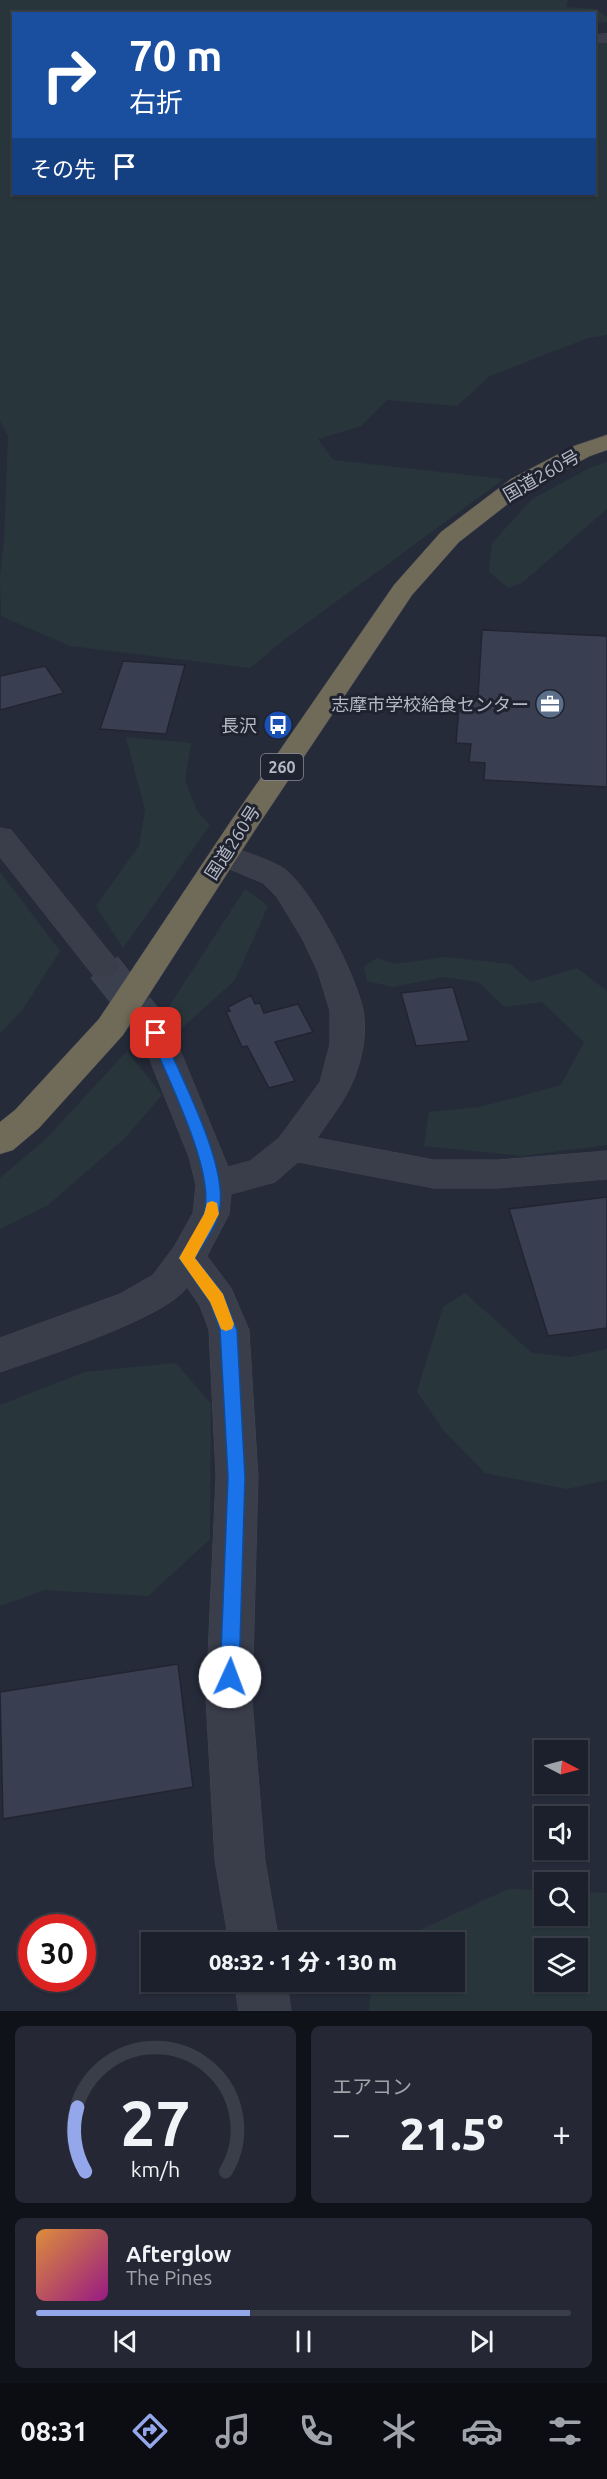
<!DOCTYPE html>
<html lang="ja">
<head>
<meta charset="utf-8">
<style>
	body { margin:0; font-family:Ubuntu,"Noto Sans JP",sans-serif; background:#252834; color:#f1f3f6; height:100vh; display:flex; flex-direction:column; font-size:22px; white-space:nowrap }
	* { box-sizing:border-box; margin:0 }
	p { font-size:20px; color:#a0a3a9 }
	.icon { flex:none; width:33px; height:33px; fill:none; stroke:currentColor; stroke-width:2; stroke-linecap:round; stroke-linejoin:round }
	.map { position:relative; height:2011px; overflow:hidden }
	.sheet { display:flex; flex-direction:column; gap:15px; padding:15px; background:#0f1218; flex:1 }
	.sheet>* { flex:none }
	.hud { position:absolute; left:12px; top:12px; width:584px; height:183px; border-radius:0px; box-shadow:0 2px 4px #0004,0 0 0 2px #3a3e48; background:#1a4fa0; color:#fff; overflow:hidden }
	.needle { width:39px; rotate:96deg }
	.controls { position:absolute; left:534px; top:1740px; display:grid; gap:12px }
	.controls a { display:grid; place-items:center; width:54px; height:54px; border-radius:0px; background:#1c202c; box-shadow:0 2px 4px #0004,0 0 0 2px #3a3e48; font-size:30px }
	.speed { position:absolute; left:18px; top:1914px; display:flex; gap:12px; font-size:30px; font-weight:700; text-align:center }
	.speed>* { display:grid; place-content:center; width:78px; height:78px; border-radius:50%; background:#1c202c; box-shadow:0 2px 4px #0004,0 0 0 2px #3a3e48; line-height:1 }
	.speed .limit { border:9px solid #d22; background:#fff; color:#111 }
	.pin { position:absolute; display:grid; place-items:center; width:51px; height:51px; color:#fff; margin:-26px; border-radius:12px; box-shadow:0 3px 9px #0006 }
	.me { position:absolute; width:66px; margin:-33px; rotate:2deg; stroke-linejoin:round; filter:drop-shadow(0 0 4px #0008) }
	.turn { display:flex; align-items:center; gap:21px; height:126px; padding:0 18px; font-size:27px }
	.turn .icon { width:78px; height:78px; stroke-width:2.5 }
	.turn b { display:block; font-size:42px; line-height:51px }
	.then { display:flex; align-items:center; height:57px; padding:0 18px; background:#0003; gap:12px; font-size:22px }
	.big { font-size:45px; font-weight:800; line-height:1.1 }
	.sheet .widget { flex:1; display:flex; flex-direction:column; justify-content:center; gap:9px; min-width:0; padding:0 21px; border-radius:9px; background:#252834 }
	.sheet .dial { align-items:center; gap:0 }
	.dial svg { height:156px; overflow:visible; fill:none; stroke:#3a3e48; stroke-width:7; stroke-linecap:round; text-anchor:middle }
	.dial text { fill:#f1f3f6; stroke:none }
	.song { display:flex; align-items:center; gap:18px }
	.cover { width:72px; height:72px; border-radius:9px; background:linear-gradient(135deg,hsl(30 70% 55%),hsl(310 70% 35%)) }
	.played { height:6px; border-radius:3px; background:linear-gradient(90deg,#95a7eb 40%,#3a3e48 40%) }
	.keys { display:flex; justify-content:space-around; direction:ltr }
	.heat { display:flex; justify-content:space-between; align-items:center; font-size:33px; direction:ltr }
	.sheet .tiles { flex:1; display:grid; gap:15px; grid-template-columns:1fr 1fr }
	.widget:last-child { grid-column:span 2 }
	.trip { position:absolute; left:141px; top:1932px; width:324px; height:60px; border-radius:0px; background:#1c202c; box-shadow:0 2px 4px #0004,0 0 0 2px #3a3e48; font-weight:800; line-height:60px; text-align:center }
	.tab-bar { display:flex; height:96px; justify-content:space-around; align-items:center; background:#0b0d12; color:#a0a3a9 }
	.tab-bar .icon { width:42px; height:42px }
	.tab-bar .current { color:#95a7eb }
	.tab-bar b { font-size:27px; color:#f1f3f6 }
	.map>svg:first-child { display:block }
</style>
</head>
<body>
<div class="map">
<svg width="607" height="2011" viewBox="0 0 607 2011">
	<rect width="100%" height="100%" fill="#262b3a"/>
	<g fill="#28363b" fill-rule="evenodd">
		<path d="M 0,0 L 568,0 L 566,7 L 596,9 L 607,17 L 607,22 L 594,23 L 594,14 L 14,14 L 14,194 L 594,194 L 594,42 L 607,41 L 607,335 L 588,338 L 490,376 L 457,406 L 387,400 L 361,426 L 318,439 L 333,460 L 504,479 L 285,639 L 250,668 L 70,646 L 1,616 L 0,576 L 4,540 L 8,436 L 0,421 Z"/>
		<path d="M 607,462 L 607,509 L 523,582 L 509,588 L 489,572 L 492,543 L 532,499 L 590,468 Z"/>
		<path d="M 126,737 L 191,743 L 185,780 L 197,811 L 210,825 L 123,948 L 96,906 L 139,846 L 145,810 Z"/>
		<path d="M 0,872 L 60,951 L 23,1009 L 0,1033 Z"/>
		<path d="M 245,889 L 268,906 L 235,980 L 181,1029 L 168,1008 Z"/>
		<path d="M 446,957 L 510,964 L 531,982 L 577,968 L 607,991 L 607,1145 L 522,1156 L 424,1146 L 429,1112 L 480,1107 L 561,1085 L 584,1042 L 542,1002 L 505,1007 L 478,982 L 443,977 L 393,987 L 367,981 L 364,966 L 377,958 L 395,964 Z"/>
		<path d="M 127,1051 L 162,1095 L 125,1138 L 48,1205 L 0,1229 L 0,1178 L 47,1138 Z"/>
		<path d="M 465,1293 L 532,1353 L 570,1357 L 607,1349 L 607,1480 L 567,1489 L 485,1473 L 444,1431 L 417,1392 L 443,1307 Z"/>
		<path d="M 176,1363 L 211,1404 L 210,1539 L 148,1596 L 45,1590 L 0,1606 L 0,1405 L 85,1372 Z"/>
		<path d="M 508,1889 L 544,1890 L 544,1916 L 578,1916 L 578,1891 L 607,1893 L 607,2011 L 369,2011 L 372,1982 L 454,1982 L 454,1942 L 402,1942 L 407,1936 ZM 544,1948 L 578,1948 L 578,1982 L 544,1982 Z"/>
	</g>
	<g fill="#393f50" stroke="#212532" stroke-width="1.5">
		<path d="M 482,630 L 607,636 L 607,787 L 484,780 L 485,763 L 469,762 L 471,744 L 456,743 L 460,695 L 478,697 Z"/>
		<path d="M 123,661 L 185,665 L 166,734 L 100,729 Z"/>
		<path d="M 45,666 L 64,693 L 0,710 L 0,676 Z"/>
		<path d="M 453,987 L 469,1041 L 416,1046 L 401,993 Z"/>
		<path d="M 251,995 L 255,1004 L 260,1003 L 264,1013 L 298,1004 L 313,1032 L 275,1042 L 295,1081 L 269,1088 L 247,1046 L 242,1047 L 226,1012 L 230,1011 L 228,1007 Z"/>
		<path d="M 607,1197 L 607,1328 L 548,1336 L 509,1209 Z"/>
		<path d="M 178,1664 L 193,1787 L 3,1819 L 0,1692 Z"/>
	</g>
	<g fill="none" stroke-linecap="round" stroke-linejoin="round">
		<path stroke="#3b404f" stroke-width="35" stroke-dasharray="35 17" stroke-linecap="butt" d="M 104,967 L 156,1033"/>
		<g stroke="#434754" stroke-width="1">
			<g id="minor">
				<path d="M 607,34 L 607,42 L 594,43 L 594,35 Z"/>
				<path d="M 0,828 L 11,830 L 115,959 L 120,967 L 115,975 L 104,978 L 93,975 L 0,857 Z"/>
				<path d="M 224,845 C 240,850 275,861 287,871 C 315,896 355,973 363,1010 C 365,1020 365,1036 363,1046 C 356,1087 340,1105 317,1138 L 434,1160 L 498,1160 L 607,1151 L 607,1179 L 498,1188 L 434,1188 L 298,1162 L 275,1182 L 231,1194 L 229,1214 L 207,1256 L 231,1288 L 249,1330 L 258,1477 L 252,1700 L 265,1861 L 279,1942 L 229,1942 L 215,1861 L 206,1700 L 216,1477 L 209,1330 L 200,1306 L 187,1287 C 166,1318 40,1358 0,1372 L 0,1338 L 120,1294 L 153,1275 L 174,1247 L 193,1213 L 196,1185 L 189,1157 L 139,1033 L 144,1025 L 156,1021 L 168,1025 L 173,1033 L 228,1167 L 250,1161 L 279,1138 L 320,1082 L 330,1044 L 330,1011 L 318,972 L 303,940 L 277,897 L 263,883 L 213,862 L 209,855 L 213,848 Z"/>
				<path d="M 235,1982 L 287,1982 L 291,2011 L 239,2011 Z"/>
			</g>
		</g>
		<g stroke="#424653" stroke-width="1">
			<path id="highway" d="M 607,435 L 607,450 L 590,456 L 527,489 L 459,542 L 412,595 L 255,830 L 123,1035 L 39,1128 L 13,1150 L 0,1154 L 0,1122 L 15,1110 L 99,1019 L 231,821 L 394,585 L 441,532 L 511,479 L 574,446 Z"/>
		</g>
		<use href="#minor" fill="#3a3e4b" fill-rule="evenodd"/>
		<use href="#highway" fill="#706a58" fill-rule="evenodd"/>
	</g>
	<path fill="#1a73e8" stroke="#114b97" stroke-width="1.5" d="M 156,1028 L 162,1033 C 181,1077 230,1168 219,1212 C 216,1228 203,1244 195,1258 L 223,1294 L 237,1330 L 245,1477 L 239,1677 L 236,1684 L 230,1686 L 223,1684 L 220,1677 L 228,1477 L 220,1330 L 210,1302 L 179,1258 C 187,1244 199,1229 204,1213 C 216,1172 166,1075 149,1033 Z"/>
	<path fill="#f59e0b" d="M 212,1201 L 217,1203 L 219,1214 L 195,1258 L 223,1294 L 234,1324 L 232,1329 L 226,1331 L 221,1329 L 210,1302 L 179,1258 L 204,1214 L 207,1203 Z"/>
	<defs>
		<g id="office-disc" transform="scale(1.5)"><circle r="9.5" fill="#5c6f8a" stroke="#1f2330"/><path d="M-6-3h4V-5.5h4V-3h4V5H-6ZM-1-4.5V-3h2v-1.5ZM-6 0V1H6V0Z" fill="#fff"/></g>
		<g id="bus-disc" transform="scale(1.5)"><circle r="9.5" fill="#1a4fb4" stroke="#1f2330"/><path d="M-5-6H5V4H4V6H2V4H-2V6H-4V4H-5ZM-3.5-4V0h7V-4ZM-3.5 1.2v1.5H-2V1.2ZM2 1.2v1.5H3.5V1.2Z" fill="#fff"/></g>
	</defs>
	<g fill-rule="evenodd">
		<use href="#office-disc" x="550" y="704"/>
		<use href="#bus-disc" x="278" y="725"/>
	</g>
	<g text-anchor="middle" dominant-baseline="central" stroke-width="6" stroke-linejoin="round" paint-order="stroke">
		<rect fill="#1f2330" stroke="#888c99" stroke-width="1.5" x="261" y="754" width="42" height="26" rx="4.5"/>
		<g font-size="16" font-weight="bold" fill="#b5b9c6">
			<text x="282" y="767">260</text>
		</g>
		<g font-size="18" fill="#b5b9c6" stroke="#1f2330">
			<text transform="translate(541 475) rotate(-30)">国道260号</text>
			<text transform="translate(232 842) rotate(-57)">国道260号</text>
		</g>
		<g font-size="18" fill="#b5b9c6" stroke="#1f2330" text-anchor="end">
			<text x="529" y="704">志摩市学校給食センター</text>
			<text x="257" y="725">長沢</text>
		</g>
	</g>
</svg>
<div class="controls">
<a><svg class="needle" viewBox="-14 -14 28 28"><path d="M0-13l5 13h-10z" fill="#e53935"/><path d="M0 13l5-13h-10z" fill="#a0a3a9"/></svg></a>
<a><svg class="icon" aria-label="sound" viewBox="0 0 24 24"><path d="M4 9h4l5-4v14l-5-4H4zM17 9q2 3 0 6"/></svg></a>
<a><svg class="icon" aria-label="search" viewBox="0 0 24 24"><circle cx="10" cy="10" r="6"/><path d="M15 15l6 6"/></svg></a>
<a><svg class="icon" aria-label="layers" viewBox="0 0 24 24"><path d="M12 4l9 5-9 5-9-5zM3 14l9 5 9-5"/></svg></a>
</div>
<div class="speed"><div class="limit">30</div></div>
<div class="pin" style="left:156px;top:1033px;background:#d93025"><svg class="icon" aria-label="arrive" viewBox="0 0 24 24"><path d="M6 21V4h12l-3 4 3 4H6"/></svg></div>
<svg class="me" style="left:230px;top:1677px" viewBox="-20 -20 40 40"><circle r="19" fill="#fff"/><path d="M0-13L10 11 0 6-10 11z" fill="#1a73e8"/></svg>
<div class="trip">08:32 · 1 分 · 130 m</div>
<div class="hud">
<div class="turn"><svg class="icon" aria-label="right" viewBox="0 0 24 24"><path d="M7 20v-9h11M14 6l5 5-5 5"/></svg><div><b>70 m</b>右折</div></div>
<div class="then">その先<svg class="icon" aria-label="arrive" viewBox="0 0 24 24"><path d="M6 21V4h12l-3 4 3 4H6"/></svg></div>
</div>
</div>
<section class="sheet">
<div class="tiles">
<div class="widget dial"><svg viewBox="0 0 100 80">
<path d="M14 69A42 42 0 1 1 86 69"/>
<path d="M14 69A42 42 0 0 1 10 36" stroke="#95a7eb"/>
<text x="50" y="56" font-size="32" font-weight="700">27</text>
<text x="50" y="72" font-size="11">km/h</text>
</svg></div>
<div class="widget"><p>エアコン</p>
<div class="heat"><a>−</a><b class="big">21.5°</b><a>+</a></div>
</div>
<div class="widget">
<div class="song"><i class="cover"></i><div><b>Afterglow</b><p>The Pines</p></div></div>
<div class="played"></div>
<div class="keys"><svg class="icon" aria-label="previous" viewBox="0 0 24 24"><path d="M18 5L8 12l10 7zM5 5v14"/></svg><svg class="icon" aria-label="pause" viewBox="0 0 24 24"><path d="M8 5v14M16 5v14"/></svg><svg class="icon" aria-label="next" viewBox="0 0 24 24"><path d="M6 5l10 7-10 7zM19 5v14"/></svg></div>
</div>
</div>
</section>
<nav class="tab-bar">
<b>08:31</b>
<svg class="icon current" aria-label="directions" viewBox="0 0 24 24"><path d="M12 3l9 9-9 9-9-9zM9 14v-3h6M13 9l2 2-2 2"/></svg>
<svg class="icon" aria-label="music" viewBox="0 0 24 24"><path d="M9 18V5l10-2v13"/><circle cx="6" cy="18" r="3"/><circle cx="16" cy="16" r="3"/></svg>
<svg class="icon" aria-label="phone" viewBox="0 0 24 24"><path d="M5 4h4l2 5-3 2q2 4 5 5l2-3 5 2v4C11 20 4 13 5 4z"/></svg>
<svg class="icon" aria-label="climate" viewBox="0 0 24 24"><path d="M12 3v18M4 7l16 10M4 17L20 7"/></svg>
<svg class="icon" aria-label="car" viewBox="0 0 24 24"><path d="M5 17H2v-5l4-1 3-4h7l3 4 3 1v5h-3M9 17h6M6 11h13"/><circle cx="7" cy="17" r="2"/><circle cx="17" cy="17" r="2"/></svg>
<svg class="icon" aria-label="filters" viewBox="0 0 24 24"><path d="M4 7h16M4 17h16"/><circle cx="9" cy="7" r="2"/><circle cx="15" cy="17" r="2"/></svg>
</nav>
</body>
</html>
